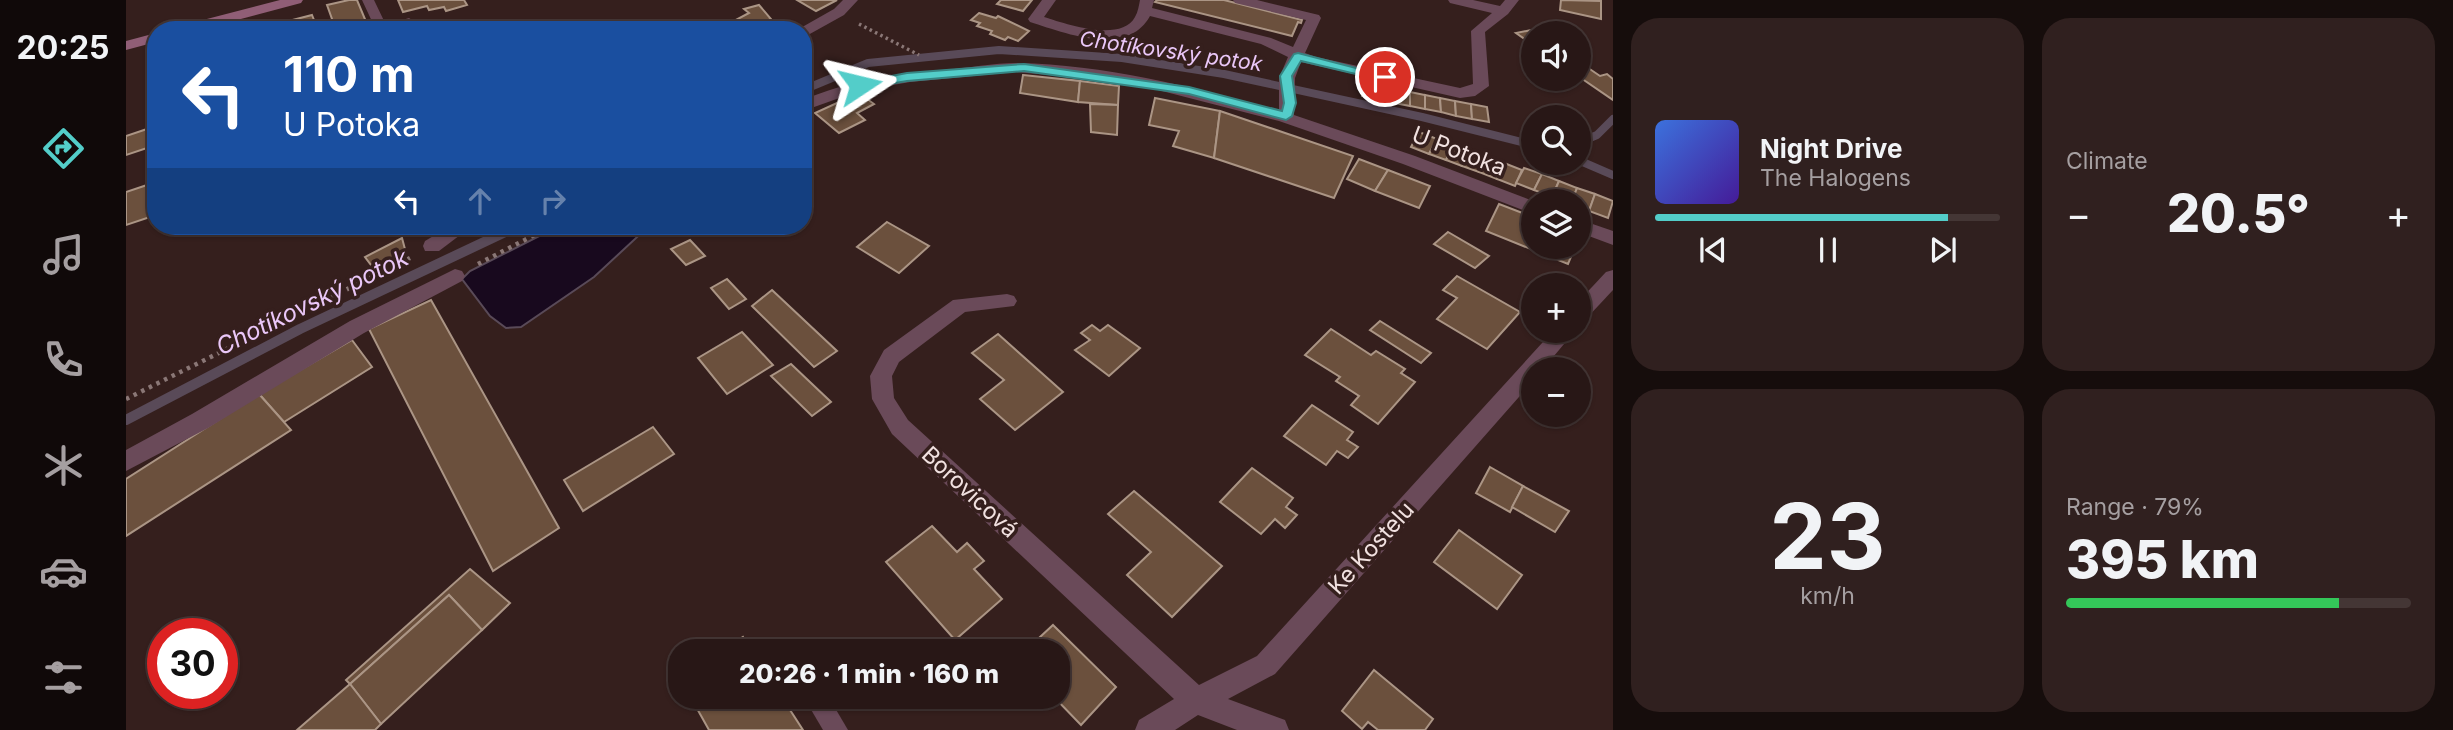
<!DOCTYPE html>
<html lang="en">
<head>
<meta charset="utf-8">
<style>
	body { margin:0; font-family:Inter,sans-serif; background:#30201f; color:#f1f3f6; height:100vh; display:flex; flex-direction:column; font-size:26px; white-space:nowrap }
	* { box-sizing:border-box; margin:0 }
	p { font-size:23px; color:#a59fa1 }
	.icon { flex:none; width:38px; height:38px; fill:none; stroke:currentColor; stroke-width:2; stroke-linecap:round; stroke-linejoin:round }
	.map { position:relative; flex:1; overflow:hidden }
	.side { display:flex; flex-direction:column; gap:18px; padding:18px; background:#160d0c; width:840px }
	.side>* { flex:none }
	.hud { position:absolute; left:21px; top:21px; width:665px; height:214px; border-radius:28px; box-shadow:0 2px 5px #0004,0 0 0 2px #443635; background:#1a4fa0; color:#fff; overflow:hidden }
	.tools { position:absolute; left:1395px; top:21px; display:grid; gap:14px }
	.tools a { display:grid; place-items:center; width:70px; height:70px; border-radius:50%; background:#281716; box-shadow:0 2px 5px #0004,0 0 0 2px #443635; font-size:35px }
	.speed { position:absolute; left:21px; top:618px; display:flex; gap:14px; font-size:35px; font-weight:700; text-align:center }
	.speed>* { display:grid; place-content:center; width:91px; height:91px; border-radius:50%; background:#281716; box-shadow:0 2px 5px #0004,0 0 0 2px #443635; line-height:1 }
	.speed .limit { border:10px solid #d22; background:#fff; color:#111 }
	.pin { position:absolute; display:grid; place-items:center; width:60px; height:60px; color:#fff; margin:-30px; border:4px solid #fff; border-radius:50%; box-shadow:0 2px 7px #0007 }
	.me { position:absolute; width:77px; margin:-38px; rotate:80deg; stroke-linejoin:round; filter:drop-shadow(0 0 5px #0008) }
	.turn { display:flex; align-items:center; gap:24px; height:147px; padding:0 21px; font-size:32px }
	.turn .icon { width:91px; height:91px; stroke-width:2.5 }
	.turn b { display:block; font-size:49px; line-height:60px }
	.lanes { display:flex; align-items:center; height:66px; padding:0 21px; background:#0003; justify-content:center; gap:35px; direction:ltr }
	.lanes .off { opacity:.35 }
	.big { font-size:52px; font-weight:800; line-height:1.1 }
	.side .tile { flex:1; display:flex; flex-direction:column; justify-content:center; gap:10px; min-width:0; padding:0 24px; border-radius:28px; background:#30201f }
	.side .dial { align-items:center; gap:0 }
	.dial b { font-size:91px; line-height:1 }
	.song { display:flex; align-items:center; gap:21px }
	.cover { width:84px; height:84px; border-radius:10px; background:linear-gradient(135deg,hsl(220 70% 55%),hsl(260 70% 35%)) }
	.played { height:7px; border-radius:4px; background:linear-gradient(90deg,#53cdc9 85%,#443635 85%) }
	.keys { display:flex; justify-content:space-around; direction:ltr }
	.heat { display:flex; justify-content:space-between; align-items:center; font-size:38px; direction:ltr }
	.charge { height:10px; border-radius:5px; background:linear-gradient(90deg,#34c759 79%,#443635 0) }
	.side .tiles { flex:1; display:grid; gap:18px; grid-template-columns:repeat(2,1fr) }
	.trip { position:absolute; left:542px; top:639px; width:402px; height:70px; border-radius:28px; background:#281716; box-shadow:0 2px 5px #0004,0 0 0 2px #443635; font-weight:800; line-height:70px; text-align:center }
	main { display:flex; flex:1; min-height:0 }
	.menu { display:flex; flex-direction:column; width:126px; justify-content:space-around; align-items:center; background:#100909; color:#a59fa1 }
	.menu .icon { width:49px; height:49px }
	.menu .active { color:#53cdc9 }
	.menu b { font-size:32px; color:#f1f3f6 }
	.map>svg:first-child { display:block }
</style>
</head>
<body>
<main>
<nav class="menu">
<b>20:25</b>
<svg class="icon active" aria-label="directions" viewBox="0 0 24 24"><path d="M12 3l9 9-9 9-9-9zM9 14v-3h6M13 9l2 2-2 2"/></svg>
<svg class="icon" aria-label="music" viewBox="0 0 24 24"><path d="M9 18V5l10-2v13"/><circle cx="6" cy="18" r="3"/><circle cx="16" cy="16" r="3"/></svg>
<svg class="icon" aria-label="phone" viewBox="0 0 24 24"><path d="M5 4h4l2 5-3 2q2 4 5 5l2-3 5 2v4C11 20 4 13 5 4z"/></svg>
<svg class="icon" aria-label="climate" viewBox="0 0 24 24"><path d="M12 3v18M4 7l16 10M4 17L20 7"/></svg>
<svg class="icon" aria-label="car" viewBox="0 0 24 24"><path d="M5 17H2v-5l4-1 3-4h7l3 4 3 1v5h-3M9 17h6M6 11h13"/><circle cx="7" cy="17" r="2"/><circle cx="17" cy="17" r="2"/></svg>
<svg class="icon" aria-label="filters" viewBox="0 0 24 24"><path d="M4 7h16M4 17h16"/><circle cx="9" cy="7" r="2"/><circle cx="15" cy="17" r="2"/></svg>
</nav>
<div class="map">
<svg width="1487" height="730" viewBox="0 0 1487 730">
	<rect width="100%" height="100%" fill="#351f1d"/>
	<path fill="#18091e" stroke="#594a58" stroke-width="2" d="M 433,226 L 523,226 L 468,277 L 395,327 L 380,328 L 364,316 L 336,279 L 344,271 Z"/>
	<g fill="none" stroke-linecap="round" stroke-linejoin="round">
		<g stroke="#594a58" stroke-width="8">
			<path d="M 677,90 L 742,63 L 873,50 L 996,58 L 1098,74 L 1296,117 L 1407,145"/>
			<path d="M 1452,143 L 1471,135 L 1487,119"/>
			<path d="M 1452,160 L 1487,175"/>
		</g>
		<path stroke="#594a58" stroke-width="10" d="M 0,420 L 174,329 L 392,226"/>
	</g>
	<g fill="#6b503d" stroke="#ab9585" stroke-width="2">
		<path d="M 223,0 L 231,0 L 241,24 L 210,30 L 201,5 Z"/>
		<path d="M 272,0 L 338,0 L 341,5 L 320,11 L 318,7 L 303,10 L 301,6 L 277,12 Z"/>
		<path d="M 671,0 L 711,0 L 690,11 Z"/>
		<path d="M 875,0 L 906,0 L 897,11 L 871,4 Z"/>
		<path d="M 1031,0 L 1098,0 L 1176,20 L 1175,23 L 1172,22 L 1166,36 L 1029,2 Z"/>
		<path d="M 1435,0 L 1475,1 L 1475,19 L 1434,10 Z"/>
		<path d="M 633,5 L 645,19 L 640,21 L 653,29 L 615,30 L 604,23 L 623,13 L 618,9 Z"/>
		<path d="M 853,13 L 870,18 L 872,16 L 903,31 L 892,41 L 882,37 L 879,40 L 864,34 L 866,31 L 851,26 L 854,23 L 845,20 Z"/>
		<path d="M 186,15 L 192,30 L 153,30 L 151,24 Z"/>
		<path d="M 1405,30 L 1411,33 L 1407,33 L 1407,45 L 1390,33 Z"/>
		<path d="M 1452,61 L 1474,76 L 1481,74 L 1487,79 L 1487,100 L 1452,76 Z"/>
		<path d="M 897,75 L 954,81 L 952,102 L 894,93 Z"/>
		<path d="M 954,81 L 993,86 L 992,105 L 952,102 Z"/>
		<path d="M 1237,82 L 1253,85 L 1252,100 L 1236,96 Z"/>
		<path d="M 1253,85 L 1269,89 L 1268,103 L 1252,100 Z"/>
		<path d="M 1269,89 L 1284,92 L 1284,106 L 1268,103 Z"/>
		<path d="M 1284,92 L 1299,95 L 1299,109 L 1284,106 Z"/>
		<path d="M 733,93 L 748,104 L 731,113 L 739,120 L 713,133 L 689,113 Z"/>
		<path d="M 1299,95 L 1314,98 L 1315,112 L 1299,109 Z"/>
		<path d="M 1029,98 L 1094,111 L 1088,158 L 1047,146 L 1053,131 L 1023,125 Z"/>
		<path d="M 1314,98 L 1329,101 L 1330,116 L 1315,112 Z"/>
		<path d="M 1329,101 L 1345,104 L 1346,119 L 1330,116 Z"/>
		<path d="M 964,104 L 992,105 L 991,135 L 965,132 Z"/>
		<path d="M 1345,104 L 1361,107 L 1363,122 L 1346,119 Z"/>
		<path d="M 1094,111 L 1227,156 L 1208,198 L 1088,158 Z"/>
		<path d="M 30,126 L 30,145 L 0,155 L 0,136 Z"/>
		<path d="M 1293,132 L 1311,139 L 1303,154 L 1285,147 Z"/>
		<path d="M 1311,139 L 1328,145 L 1320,160 L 1303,154 Z"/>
		<path d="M 1328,145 L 1344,151 L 1336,166 L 1320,160 Z"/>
		<path d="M 1344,151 L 1360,157 L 1353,172 L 1336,166 Z"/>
		<path d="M 1360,157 L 1378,163 L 1371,179 L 1353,172 Z"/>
		<path d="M 1233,159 L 1262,170 L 1249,191 L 1221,179 Z"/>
		<path d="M 1378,163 L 1396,170 L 1389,186 L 1371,179 Z"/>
		<path d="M 1398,168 L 1416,174 L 1408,190 L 1390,183 Z"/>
		<path d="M 1262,170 L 1304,186 L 1293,208 L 1249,191 Z"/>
		<path d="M 1416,174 L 1433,181 L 1426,197 L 1408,190 Z"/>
		<path d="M 1433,181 L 1451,188 L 1446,201 L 1426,197 Z"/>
		<path d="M 30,182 L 30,215 L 0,225 L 0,192 Z"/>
		<path d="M 1451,188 L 1469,194 L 1463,211 L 1452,207 L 1452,201 L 1446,201 Z"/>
		<path d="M 1469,194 L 1487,201 L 1482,218 L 1463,211 Z"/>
		<path d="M 1373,204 L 1407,217 L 1407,247 L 1449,247 L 1442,264 L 1360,231 Z"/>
		<path d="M 761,222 L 803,246 L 773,273 L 731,247 Z"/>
		<path d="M 1322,232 L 1363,256 L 1349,268 L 1308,244 Z"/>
		<path d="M 276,238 L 280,253 L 248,269 L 239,257 Z"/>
		<path d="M 564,240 L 579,256 L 560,265 L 545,249 Z"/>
		<path d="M 1331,276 L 1394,312 L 1361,349 L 1311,319 L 1331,298 L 1317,290 Z"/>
		<path d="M 601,279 L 620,299 L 603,309 L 585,288 Z"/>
		<path d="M 646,290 L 711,351 L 688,367 L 626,306 Z"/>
		<path d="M 305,300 L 433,528 L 367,571 L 243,329 Z"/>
		<path d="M 1254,321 L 1305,353 L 1295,363 L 1244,330 Z"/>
		<path d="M 966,325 L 974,331 L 982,325 L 1014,348 L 983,376 L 949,350 L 964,340 L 955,333 Z"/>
		<path d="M 1205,329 L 1245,355 L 1250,351 L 1279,369 L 1275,373 L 1289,382 L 1252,424 L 1225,405 L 1233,396 L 1210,381 L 1214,377 L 1179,355 Z"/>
		<path d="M 616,332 L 647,365 L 601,394 L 572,358 Z"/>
		<path d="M 872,334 L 937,392 L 889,430 L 854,399 L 878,380 L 846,353 Z"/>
		<path d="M 226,340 L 246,367 L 158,422 L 133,394 Z"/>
		<path d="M 665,364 L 705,402 L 686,416 L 645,376 Z"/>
		<path d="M 133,394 L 165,430 L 0,536 L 0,479 Z"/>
		<path d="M 1186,405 L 1227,432 L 1221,440 L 1232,447 L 1222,458 L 1211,451 L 1200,465 L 1158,436 Z"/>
		<path d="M 527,427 L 548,454 L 457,511 L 438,480 Z"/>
		<path d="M 1364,467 L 1397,486 L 1384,512 L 1350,493 Z"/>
		<path d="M 1126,468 L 1167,498 L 1160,507 L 1171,515 L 1159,528 L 1149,519 L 1135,534 L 1094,502 Z"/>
		<path d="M 1397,486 L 1443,511 L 1429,532 L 1386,507 Z"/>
		<path d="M 1008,491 L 1096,566 L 1046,617 L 1001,575 L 1025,552 L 982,514 Z"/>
		<path d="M 806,526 L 831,552 L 841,543 L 858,561 L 848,569 L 876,599 L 829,640 L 760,562 Z"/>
		<path d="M 1333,530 L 1396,575 L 1371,609 L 1308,562 Z"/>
		<path d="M 344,569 L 384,603 L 356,630 L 323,595 L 224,684 L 220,680 Z"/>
		<path d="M 323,595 L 356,630 L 255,724 L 224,684 Z"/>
		<path d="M 927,625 L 990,687 L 955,725 L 927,696 L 933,696 L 933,651 L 899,651 Z"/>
		<path d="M 617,637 L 626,651 L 596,651 Z"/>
		<path d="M 1248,670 L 1307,719 L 1299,730 L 1252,730 L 1242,722 L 1236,729 L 1216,711 Z"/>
		<path d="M 224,684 L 255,724 L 249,730 L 171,730 Z"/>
		<path d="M 564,696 L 655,696 L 677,730 L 583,730 Z"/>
	</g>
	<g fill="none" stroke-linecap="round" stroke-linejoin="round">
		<path stroke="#8a7776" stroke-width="3.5" stroke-dasharray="2.5 3.5" stroke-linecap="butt" d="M 733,24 L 793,55"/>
		<g stroke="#8a7776" stroke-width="4.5" stroke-dasharray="3.5 5" stroke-linecap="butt">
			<path d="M 352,264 L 426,226"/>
			<path d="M 0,399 L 284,258"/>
		</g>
		<g fill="#6a4a59" fill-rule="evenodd">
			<path d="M 236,0 L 248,0 L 260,25 L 283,18 L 289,22 L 270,30 L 250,30 Z"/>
			<path d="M 677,696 L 702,696 L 722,730 L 697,730 Z"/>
		</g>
		<g fill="#6a4a59" fill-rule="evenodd">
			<path d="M 717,0 L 732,0 L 718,15 L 682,35 L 677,36 L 677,30 L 671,30 L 708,9 Z"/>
			<path d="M 916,0 L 930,0 L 918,17 C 940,24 995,43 1009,17 C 1012,12 1013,5 1014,0 L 1028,0 L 1026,8 L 1145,38 L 1167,47 L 1180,20 L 1109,3 L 1107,0 L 1131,0 L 1193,15 L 1195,18 L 1179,53 L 1190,57 L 1334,88 L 1347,84 L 1345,31 L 1366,13 L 1324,3 L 1322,0 L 1347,0 L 1374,6 L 1379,0 L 1393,0 L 1382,14 L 1359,32 L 1363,86 L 1349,96 L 1334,98 L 1175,62 L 1169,78 L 1168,115 L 1289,156 L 1407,201 L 1407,214 L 1277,164 L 1153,121 L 1032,90 L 967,79 L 890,72 L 784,82 L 733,91 L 677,111 L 677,100 C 722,81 769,74 817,70 C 842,68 867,63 892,63 C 980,65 1068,87 1153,111 L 1153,78 L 1162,57 L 1135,44 L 1024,16 C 1001,58 939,33 904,22 L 902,19 Z"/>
			<path d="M 1452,219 L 1487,231 L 1487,245 L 1452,232 Z"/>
			<path d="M 324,226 L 346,226 L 313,251 L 299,251 L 297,246 L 299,241 Z"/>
			<path d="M 329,269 L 336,271 L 339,276 L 336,281 L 238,333 L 82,428 L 0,471 L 0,450 L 66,414 L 224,321 Z"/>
			<path d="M 1487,270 L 1487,290 L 1459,320 L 1452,322 L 1452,302 L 1480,272 Z"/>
			<path d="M 881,294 L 888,296 L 891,301 L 888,306 L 839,312 L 773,362 L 766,376 L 768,398 L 782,420 L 1073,685 L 1131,656 L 1427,331 L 1449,331 L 1417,369 L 1407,369 L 1407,381 L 1149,674 L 1102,699 L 1159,720 L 1163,730 L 1111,730 L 1072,715 L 1049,730 L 1009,730 L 1013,720 L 1048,699 L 766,434 L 746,399 L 744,376 L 758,350 L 827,300 Z"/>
		</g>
		<g fill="#905e76" fill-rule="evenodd">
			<path d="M 154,0 L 177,0 L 175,3 L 73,30 L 48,30 L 50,27 Z"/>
			<path d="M 30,33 L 30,42 L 0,50 L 0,41 Z"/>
		</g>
	</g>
	<path fill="#53cdc9" stroke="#368583" stroke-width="2" d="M 1172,53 L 1265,77 L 1259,81 L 1175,61 L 1166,76 L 1170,103 L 1166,116 L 1160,120 L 1063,94 L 898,71 L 781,81 L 734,89 L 728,85 L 734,82 L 781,73 L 898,64 L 1063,87 L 1156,111 L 1158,103 L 1154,76 L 1168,54 Z"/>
	<g text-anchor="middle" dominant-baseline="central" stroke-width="7" stroke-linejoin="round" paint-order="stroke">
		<g font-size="21" font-style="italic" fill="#eac7f8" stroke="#351f1d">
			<text transform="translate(1045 51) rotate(8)">Chotíkovský potok</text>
		</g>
		<g font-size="23" fill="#f1e1e0" stroke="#351f1d">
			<text transform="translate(1333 151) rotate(21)">U Potoka</text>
			<text transform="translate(844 492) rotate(43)">Borovicová</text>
			<text transform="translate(1245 548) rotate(-48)">Ke Kostelu</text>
		</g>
		<g font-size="24" font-style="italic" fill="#eac7f8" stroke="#351f1d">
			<text transform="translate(186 302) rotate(-26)">Chotíkovský potok</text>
		</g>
	</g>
</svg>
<div class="tools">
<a><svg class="icon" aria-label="sound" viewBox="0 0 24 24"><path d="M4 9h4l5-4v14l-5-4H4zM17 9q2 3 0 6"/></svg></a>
<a><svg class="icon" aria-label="search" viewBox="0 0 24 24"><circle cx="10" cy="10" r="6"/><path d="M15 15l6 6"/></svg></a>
<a><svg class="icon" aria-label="layers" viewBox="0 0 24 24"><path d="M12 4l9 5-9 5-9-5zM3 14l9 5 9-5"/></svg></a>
<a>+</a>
<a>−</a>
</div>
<div class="speed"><div class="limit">30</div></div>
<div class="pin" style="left:1259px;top:77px;background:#d93025"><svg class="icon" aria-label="arrive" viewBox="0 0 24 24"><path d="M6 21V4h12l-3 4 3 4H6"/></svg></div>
<svg class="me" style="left:734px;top:85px" viewBox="-20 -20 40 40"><path d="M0-17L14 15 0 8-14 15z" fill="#53cdc9" stroke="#fff" stroke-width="4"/></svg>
<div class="trip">20:26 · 1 min · 160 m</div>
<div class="hud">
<div class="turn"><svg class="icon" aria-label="left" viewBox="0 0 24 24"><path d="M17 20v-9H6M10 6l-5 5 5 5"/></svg><div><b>110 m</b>U Potoka</div></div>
<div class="lanes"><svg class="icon" aria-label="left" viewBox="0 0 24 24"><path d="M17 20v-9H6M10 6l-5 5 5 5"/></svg><svg class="icon off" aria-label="ahead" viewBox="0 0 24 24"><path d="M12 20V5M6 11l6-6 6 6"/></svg><svg class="icon off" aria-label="right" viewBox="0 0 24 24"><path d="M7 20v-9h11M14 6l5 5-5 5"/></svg></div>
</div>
</div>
<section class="side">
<div class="tiles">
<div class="tile">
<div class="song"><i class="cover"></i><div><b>Night Drive</b><p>The Halogens</p></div></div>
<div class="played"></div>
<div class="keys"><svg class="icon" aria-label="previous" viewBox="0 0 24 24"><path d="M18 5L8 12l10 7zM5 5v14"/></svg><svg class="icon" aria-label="pause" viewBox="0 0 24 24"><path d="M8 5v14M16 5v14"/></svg><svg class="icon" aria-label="next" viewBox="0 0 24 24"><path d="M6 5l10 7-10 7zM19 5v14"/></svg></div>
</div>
<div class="tile"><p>Climate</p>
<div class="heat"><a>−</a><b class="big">20.5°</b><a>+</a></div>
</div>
<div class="tile dial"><b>23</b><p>km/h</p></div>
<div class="tile"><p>Range · 79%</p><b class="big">395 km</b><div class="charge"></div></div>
</div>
</section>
</main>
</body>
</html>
